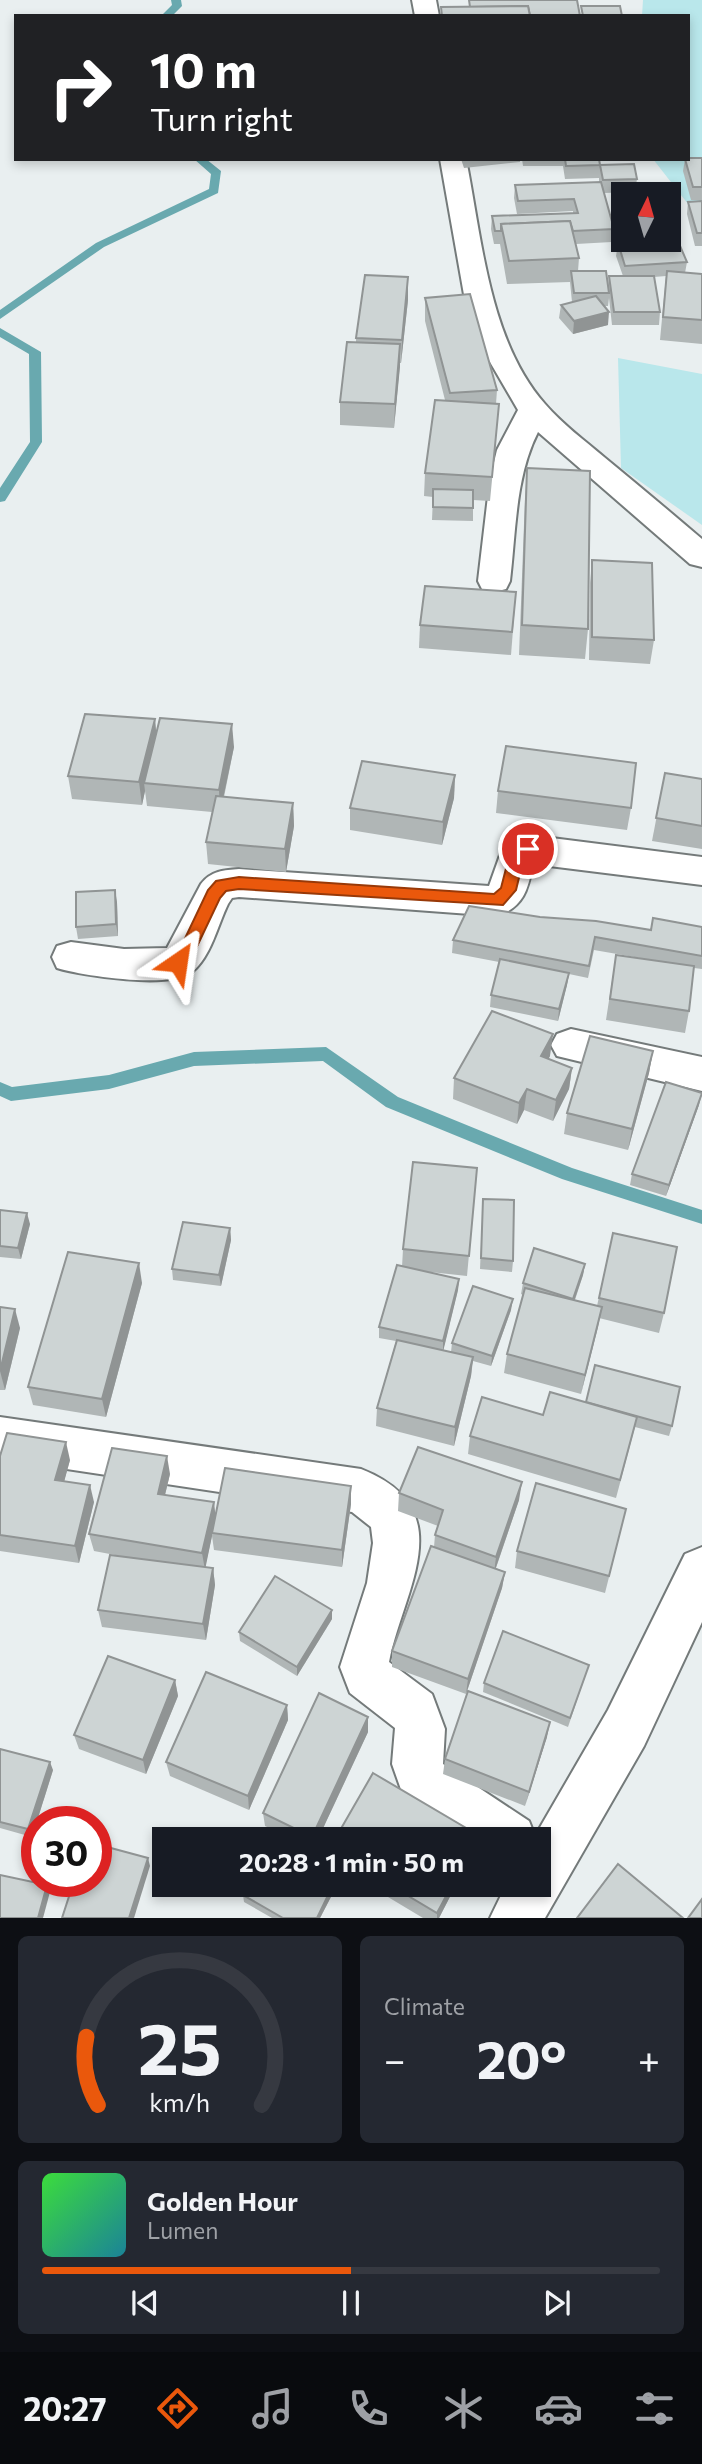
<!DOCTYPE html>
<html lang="en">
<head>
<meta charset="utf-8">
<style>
	body { margin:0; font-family:Commissioner,sans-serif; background:#242831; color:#f1f3f6; height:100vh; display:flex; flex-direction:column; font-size:26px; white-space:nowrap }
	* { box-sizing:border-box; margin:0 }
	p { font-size:23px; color:#9ea1a6 }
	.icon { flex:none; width:38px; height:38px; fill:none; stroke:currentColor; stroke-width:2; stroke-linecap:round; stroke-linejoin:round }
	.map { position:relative; height:1918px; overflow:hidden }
	.drawer { display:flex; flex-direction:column; gap:18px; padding:18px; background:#0d0f14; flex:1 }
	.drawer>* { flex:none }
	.guide { position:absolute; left:14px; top:14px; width:676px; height:147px; border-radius:0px; box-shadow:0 4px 10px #0003; background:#202124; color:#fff; overflow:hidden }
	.needle { width:46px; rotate:5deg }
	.fabs { position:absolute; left:611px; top:182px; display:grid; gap:14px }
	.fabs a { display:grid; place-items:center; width:70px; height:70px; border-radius:0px; background:#171b24; box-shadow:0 4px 10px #0003; font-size:35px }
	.speed { position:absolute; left:21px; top:1806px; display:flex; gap:14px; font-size:35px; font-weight:700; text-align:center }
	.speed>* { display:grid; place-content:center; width:91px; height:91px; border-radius:50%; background:#171b24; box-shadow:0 4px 10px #0003; line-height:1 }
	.speed .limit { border:10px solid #d22; background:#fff; color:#111 }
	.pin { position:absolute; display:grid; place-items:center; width:60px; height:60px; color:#fff; margin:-30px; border:4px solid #fff; border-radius:50%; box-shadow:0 2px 7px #0007 }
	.me { position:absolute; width:77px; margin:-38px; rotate:32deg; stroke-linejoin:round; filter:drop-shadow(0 0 5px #0008) }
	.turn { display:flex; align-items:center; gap:24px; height:147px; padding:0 21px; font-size:32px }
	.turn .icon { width:91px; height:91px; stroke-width:2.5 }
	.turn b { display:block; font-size:49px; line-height:60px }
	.big { font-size:52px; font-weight:700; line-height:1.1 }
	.drawer .widget { flex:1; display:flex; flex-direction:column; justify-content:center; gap:10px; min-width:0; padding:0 24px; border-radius:10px; background:#242831 }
	.drawer .dial { align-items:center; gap:0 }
	.dial svg { height:182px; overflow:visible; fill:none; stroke:#363941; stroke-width:7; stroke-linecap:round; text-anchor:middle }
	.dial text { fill:#f1f3f6; stroke:none }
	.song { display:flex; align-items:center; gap:21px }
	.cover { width:84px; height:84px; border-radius:10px; background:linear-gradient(135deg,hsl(120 70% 55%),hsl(190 70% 35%)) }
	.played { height:7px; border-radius:4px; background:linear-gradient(90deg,#ea580c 50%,#363941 50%) }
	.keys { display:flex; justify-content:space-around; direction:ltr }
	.heat { display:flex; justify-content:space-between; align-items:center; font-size:38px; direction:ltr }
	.drawer .tiles { flex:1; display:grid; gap:18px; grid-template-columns:1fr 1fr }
	.widget:last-child { grid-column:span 2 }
	.trip { position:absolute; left:152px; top:1827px; width:399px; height:70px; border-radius:0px; background:#171b24; box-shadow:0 4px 10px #0003; font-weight:700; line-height:70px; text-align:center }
	.dock { display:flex; height:112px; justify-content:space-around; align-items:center; background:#090b0e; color:#9ea1a6 }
	.dock .icon { width:49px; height:49px }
	.dock .on { color:#ea580c }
	.dock b { font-size:32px; color:#f1f3f6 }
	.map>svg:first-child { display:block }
</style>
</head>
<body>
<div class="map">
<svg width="702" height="1918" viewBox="0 0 702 1918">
	<rect width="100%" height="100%" fill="#e9eff0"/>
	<g fill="#b9e7eb">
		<path d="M 643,0 L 702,0 L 702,222 L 653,159 L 688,159 L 688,16 L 642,16 Z"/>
		<path d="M 618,358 L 702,374 L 702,525 L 621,468 Z"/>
	</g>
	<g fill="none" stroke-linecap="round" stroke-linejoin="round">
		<g fill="#69a9af" fill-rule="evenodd">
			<path d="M 171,0 L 181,0 L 182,6 L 172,16 L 161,16 L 172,5 Z"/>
			<path d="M 194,159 L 206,159 L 221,171 L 218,193 L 104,247 L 0,319 L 0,310 L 96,243 L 209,189 L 211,174 Z"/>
			<path d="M 0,328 L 41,352 L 42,442 L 5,501 L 0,502 L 0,488 L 30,442 L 29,354 L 0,337 Z"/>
			<path d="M 326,1047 L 398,1097 L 572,1168 L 702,1210 L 702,1224 L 562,1179 L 386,1107 L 323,1061 L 194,1066 L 109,1089 L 11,1101 L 0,1096 L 0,1082 L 12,1087 L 109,1075 L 194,1052 Z"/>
		</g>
		<g stroke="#747a7a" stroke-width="4">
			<g id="minor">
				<path d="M 412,0 L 436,0 L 439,16 L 415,16 Z"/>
				<path d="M 440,159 L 466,159 C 482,239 489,341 545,404 C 562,424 584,440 604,457 C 637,484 669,511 702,539 L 702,567 L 690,564 L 538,432 C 515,477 516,532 510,581 L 506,589 L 494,592 L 482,589 L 478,581 L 490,479 L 497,450 L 518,410 L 476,338 L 466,306 Z"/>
				<path d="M 528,835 L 702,857 L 702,885 L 533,864 C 528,889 524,907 497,916 L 239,897 L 232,898 L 228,904 C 218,924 211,957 192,972 C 170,989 83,976 57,968 L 52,957 L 57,946 L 71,942 L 124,949 L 167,948 L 201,884 C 211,871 224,870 239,869 L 489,886 L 504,844 Z"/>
				<path d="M 571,1029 L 702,1057 L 702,1091 L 557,1056 L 551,1045 L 557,1034 Z"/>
				<path d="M 0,1417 L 361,1469 C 463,1509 403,1590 389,1662 L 432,1694 L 445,1729 L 443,1764 L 529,1821 L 535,1836 L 608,1710 L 685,1554 L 702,1547 L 702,1622 L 644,1746 L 545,1918 L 490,1918 L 506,1885 L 539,1885 L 539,1839 L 466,1839 L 404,1798 L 392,1764 L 395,1728 L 350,1693 L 340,1667 L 367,1583 L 373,1543 L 371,1527 L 352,1512 L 0,1459 Z"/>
			</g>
		</g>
		<use href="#minor" fill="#fff" fill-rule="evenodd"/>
	</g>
	<g fill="#b0b6b6">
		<path d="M 702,158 L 702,200 L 691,200 L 683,171 L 685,159 Z"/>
		<path d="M 461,159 L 520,159 L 520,162 L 464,168 Z"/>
		<path d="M 522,159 L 599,159 L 600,165 L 637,179 L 635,192 L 604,193 L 614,229 L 612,242 L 576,244 L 579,258 L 578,271 L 608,285 L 609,276 L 623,276 L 616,256 L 618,243 L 687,262 L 685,273 L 702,274 L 702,344 L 660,340 L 666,276 L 654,277 L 660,312 L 659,325 L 612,325 L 609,298 L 608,306 L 605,306 L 608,325 L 573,334 L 559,318 L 561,305 L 572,302 L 570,282 L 507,284 L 500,244 L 494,244 L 491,229 L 492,216 L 573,213 L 573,211 L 517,214 L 514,198 L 515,185 L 599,182 L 599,178 L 565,179 L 563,166 L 523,166 Z"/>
		<path d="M 668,200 L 678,220 L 676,232 L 668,233 Z"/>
		<path d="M 702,201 L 702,246 L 695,246 L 687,214 L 688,202 Z"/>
		<path d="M 623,204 L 623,237 L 620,237 L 613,218 L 614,205 Z"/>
		<path d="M 408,277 L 408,300 L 401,363 L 400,363 L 394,428 L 340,425 L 340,402 L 356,342 L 356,338 Z"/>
		<path d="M 425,298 L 497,390 L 496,404 L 497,427 L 490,501 L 473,500 L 473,521 L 432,520 L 433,497 L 424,496 L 425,473 L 445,400 L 425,321 Z"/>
		<path d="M 527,468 L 588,629 L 585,659 L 519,655 L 525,498 Z"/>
		<path d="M 592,560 L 654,640 L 650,664 L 589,660 L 590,583 Z"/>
		<path d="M 516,592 L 511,655 L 419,648 L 420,625 Z"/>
		<path d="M 155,719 L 156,734 L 234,747 L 224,797 L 293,803 L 294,826 L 286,872 L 208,864 L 206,842 L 212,812 L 147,806 L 145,791 L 142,805 L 72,799 L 68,776 Z"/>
		<path d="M 665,773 L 702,779 L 702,849 L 652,841 Z"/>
		<path d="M 455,775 L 454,798 L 442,845 L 350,830 L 350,808 Z"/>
		<path d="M 498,791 L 631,808 L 627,830 L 496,813 Z"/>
		<path d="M 117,902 L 118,936 L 78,939 L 76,927 Z"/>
		<path d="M 540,917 L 651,930 L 702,927 L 702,969 L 694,968 L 689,1011 L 685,1033 L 606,1020 L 616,955 L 646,959 L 594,950 L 588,978 L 569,974 L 567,985 L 558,1021 L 490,1007 L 491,995 L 499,962 L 452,953 L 453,940 Z"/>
		<path d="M 653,1051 L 649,1073 L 628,1150 L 564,1134 L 567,1113 Z"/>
		<path d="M 550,1056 L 548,1059 L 572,1068 L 569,1089 L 553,1121 L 524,1110 L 517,1124 L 453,1099 L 454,1078 Z"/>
		<path d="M 699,1105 L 666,1196 L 630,1185 L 632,1174 Z"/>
		<path d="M 477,1168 L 467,1276 L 421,1271 L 459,1279 L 458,1290 L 443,1350 L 451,1352 L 452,1343 L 511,1310 L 491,1366 L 473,1361 L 471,1376 L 454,1446 L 376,1426 L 377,1408 L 396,1341 L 379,1338 L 379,1327 L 402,1267 L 403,1249 Z"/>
		<path d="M 483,1199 L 513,1261 L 512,1272 L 480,1269 Z"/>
		<path d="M 0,1210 L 30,1224 L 21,1259 L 0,1257 Z"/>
		<path d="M 230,1228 L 231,1240 L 221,1286 L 173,1280 L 172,1269 Z"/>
		<path d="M 613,1233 L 664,1313 L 659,1333 L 599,1318 L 581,1394 L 504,1373 L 507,1354 L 523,1295 L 521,1294 L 523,1283 L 585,1264 L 583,1275 L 575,1300 L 597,1306 Z"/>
		<path d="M 142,1283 L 106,1417 L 33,1405 L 28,1387 Z"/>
		<path d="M 0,1307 L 20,1328 L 5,1390 L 0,1390 Z"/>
		<path d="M 550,1392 L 672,1426 L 669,1436 L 635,1427 L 616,1498 L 468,1454 L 470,1436 L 543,1415 Z"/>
		<path d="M 0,1456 L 70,1460 L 64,1481 L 94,1502 L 79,1563 L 0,1551 Z"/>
		<path d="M 170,1474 L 165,1495 L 215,1516 L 351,1504 L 342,1567 L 214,1550 L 212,1536 L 205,1567 L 213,1568 L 215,1585 L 206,1640 L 102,1627 L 98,1610 L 131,1558 L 94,1551 L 89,1534 Z"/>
		<path d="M 399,1493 L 519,1500 L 496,1568 L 505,1572 L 502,1588 L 466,1694 L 392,1667 L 392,1651 L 434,1547 L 435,1535 L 438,1526 L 398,1511 Z"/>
		<path d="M 626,1509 L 605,1593 L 515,1568 L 517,1551 Z"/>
		<path d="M 332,1619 L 297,1676 L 240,1641 L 239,1632 Z"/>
		<path d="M 589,1665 L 568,1727 L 483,1692 L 484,1683 Z"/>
		<path d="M 175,1680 L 178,1696 L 146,1774 L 79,1749 L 74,1735 Z"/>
		<path d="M 287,1705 L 288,1720 L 249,1810 L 170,1776 L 166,1762 Z"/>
		<path d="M 368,1717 L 368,1732 L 318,1839 L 292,1839 L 265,1826 L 263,1813 Z"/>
		<path d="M 547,1737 L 525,1806 L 443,1774 L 445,1759 Z"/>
		<path d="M 0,1749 L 53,1770 L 32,1837 L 0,1828 Z"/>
		<path d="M 368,1885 L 456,1885 L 439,1918 L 423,1918 Z"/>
		<path d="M 334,1891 L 320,1918 L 272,1918 L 244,1902 L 243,1895 Z"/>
	</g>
	<g fill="#909494">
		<path d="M 408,277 L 408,300 L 401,363 L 402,340 Z"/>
		<path d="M 609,312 L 608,325 L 573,334 L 574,321 Z"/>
		<path d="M 400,344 L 400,367 L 394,428 L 395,404 Z"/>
		<path d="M 155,719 L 157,742 L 144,783 L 145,791 L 142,805 L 139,782 Z"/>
		<path d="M 232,724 L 234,747 L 220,813 L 219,790 Z"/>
		<path d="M 455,775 L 454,798 L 442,845 L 443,822 Z"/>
		<path d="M 293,803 L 294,826 L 286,872 L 285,849 Z"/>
		<path d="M 115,890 L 117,902 L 118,936 L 116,924 Z"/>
		<path d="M 569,973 L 567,985 L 558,1021 L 559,1009 Z"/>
		<path d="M 553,1034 L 550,1056 L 539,1077 L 541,1056 Z"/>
		<path d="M 653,1051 L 649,1073 L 628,1150 L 632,1129 Z"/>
		<path d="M 572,1068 L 569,1089 L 553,1121 L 556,1100 Z"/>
		<path d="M 527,1089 L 524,1110 L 517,1124 L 519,1103 Z"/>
		<path d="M 702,1093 L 699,1105 L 666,1196 L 669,1185 Z"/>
		<path d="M 27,1213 L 30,1224 L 21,1259 L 18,1248 Z"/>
		<path d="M 230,1228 L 231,1240 L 221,1286 L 219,1275 Z"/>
		<path d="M 139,1263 L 142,1283 L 106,1417 L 102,1399 Z"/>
		<path d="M 585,1264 L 583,1275 L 571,1310 L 573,1299 Z"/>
		<path d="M 459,1279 L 458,1290 L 443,1352 L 443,1341 Z"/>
		<path d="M 513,1299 L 511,1310 L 491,1366 L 492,1356 Z"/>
		<path d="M 602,1307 L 598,1327 L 581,1394 L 585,1375 Z"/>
		<path d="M 15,1309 L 20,1328 L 5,1390 L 0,1371 Z"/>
		<path d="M 473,1357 L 471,1376 L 454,1446 L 455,1427 Z"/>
		<path d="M 66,1442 L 70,1460 L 60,1497 L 55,1480 Z"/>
		<path d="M 167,1456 L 170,1474 L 161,1511 L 158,1494 Z"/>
		<path d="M 522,1482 L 519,1500 L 494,1573 L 496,1557 Z"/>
		<path d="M 90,1485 L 94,1502 L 79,1563 L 75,1546 Z"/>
		<path d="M 351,1486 L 351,1504 L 342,1567 L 342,1550 Z"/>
		<path d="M 214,1502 L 216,1520 L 212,1533 L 212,1536 L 205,1570 L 202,1553 Z"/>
		<path d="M 213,1568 L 215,1585 L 206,1640 L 203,1624 Z"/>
		<path d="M 505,1572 L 502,1588 L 466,1694 L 468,1679 Z"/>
		<path d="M 332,1610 L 332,1619 L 297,1676 L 297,1667 Z"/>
		<path d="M 175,1680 L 178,1696 L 146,1774 L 143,1760 Z"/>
		<path d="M 287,1705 L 288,1720 L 249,1810 L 248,1796 Z"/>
		<path d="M 368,1717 L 368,1732 L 318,1839 L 313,1839 L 312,1837 Z"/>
		<path d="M 550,1722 L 547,1737 L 525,1806 L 529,1792 Z"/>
		<path d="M 50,1762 L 53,1770 L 32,1837 L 28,1829 Z"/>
		<path d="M 148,1858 L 150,1866 L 134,1918 L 129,1918 Z"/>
		<path d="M 47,1885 L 50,1892 L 43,1918 L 38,1918 Z"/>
		<path d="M 334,1885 L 334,1891 L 320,1918 L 317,1918 Z"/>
		<path d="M 452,1885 L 456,1885 L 439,1918 L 437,1918 L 437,1913 Z"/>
	</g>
	<g fill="#cdd4d4" stroke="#909494" stroke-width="2">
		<path d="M 469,0 L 577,0 L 580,16 L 530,16 L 528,6 L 470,7 Z"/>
		<path d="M 528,6 L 530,16 L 442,16 L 441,7 Z"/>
		<path d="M 581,6 L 620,6 L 622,16 L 583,16 Z"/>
		<path d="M 688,158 L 702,158 L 702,187 L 693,187 L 685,159 Z"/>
		<path d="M 565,159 L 599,159 L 600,165 L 566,166 Z"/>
		<path d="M 634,164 L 637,179 L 603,180 L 600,165 Z"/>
		<path d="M 601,182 L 614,229 L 573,231 L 570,221 L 501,224 L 501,231 L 495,231 L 492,216 L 578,213 L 574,199 L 518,201 L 515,185 Z"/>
		<path d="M 668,200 L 670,200 L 678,220 L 668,220 Z"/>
		<path d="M 702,201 L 702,233 L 697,233 L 688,202 Z"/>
		<path d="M 623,204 L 623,224 L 622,224 L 614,205 Z"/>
		<path d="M 570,221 L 579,258 L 509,261 L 501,224 Z"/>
		<path d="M 677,239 L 687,262 L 625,266 L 618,243 Z"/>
		<path d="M 571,271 L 606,271 L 609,293 L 574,293 Z"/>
		<path d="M 667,271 L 702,274 L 702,320 L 663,317 Z"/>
		<path d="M 365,275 L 408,277 L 402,340 L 356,338 Z"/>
		<path d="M 609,276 L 654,276 L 660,312 L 614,312 Z"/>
		<path d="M 470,294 L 497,390 L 450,393 L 425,298 Z"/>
		<path d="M 596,296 L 609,312 L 574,321 L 561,305 Z"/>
		<path d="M 347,342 L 400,344 L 395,404 L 340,402 Z"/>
		<path d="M 435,400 L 499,404 L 492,477 L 425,473 Z"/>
		<path d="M 527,468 L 590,471 L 588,629 L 522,625 Z"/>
		<path d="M 433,489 L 473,490 L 473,508 L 433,507 Z"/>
		<path d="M 592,560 L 652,563 L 654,640 L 592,637 Z"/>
		<path d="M 425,586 L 516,592 L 512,632 L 420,625 Z"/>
		<path d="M 85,714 L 155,719 L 139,782 L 68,776 Z"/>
		<path d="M 160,718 L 232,724 L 219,790 L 144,783 Z"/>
		<path d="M 506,746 L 636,763 L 631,808 L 498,791 Z"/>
		<path d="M 362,761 L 455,775 L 443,822 L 350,808 Z"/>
		<path d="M 665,773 L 702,779 L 702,826 L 656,818 Z"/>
		<path d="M 216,796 L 293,803 L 285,849 L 206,842 Z"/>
		<path d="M 115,890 L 116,924 L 76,927 L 76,892 Z"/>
		<path d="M 469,906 L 540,917 L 596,921 L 651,930 L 653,918 L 702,927 L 702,956 L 595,937 L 589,966 L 453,940 Z"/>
		<path d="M 616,955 L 694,966 L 689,1011 L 610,999 Z"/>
		<path d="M 500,959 L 569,973 L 559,1009 L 491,995 Z"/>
		<path d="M 492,1011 L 553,1034 L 541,1056 L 572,1068 L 556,1100 L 527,1089 L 519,1103 L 454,1078 Z"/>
		<path d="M 590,1036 L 653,1051 L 632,1129 L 567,1113 Z"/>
		<path d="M 666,1082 L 702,1093 L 669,1185 L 632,1174 Z"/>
		<path d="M 413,1162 L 477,1168 L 469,1256 L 403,1249 Z"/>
		<path d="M 483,1199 L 514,1200 L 513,1261 L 481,1258 Z"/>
		<path d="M 0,1210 L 27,1213 L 18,1248 L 0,1246 Z"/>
		<path d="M 183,1222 L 230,1228 L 219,1275 L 172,1269 Z"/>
		<path d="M 613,1233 L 677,1247 L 664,1313 L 599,1298 Z"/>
		<path d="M 534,1248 L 585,1264 L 573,1299 L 523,1283 Z"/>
		<path d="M 68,1252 L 139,1263 L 102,1399 L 28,1387 Z"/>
		<path d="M 397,1265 L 459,1279 L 443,1341 L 379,1327 Z"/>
		<path d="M 473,1286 L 513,1299 L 492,1356 L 452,1343 Z"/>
		<path d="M 525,1288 L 602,1307 L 585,1375 L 507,1354 Z"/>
		<path d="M 0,1307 L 15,1309 L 0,1371 Z"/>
		<path d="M 397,1340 L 473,1357 L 455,1427 L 377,1408 Z"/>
		<path d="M 595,1365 L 680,1387 L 672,1426 L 586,1402 Z"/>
		<path d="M 550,1392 L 637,1417 L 620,1480 L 470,1436 L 482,1397 L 543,1415 Z"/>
		<path d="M 7,1433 L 66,1442 L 55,1480 L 90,1485 L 75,1546 L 0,1535 L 0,1456 Z"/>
		<path d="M 418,1447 L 522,1482 L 496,1557 L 435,1535 L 443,1510 L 399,1493 Z"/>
		<path d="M 112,1448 L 167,1456 L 158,1494 L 214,1502 L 202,1553 L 89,1534 Z"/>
		<path d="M 225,1468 L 351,1486 L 342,1550 L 212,1533 Z"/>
		<path d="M 536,1483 L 626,1509 L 609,1576 L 517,1551 Z"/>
		<path d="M 431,1546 L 505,1572 L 468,1679 L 392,1651 Z"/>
		<path d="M 110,1555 L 213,1568 L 203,1624 L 98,1610 Z"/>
		<path d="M 275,1576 L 332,1610 L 297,1667 L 239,1632 Z"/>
		<path d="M 503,1631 L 589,1665 L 570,1718 L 484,1683 Z"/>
		<path d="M 108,1656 L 175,1680 L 143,1760 L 74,1735 Z"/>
		<path d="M 206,1672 L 287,1705 L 248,1796 L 166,1762 Z"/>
		<path d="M 468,1691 L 550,1722 L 529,1792 L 445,1759 Z"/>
		<path d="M 319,1693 L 368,1717 L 312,1837 L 263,1813 Z"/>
		<path d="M 0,1749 L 50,1762 L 28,1829 L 0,1822 Z"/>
		<path d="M 373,1773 L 478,1835 L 475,1839 L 335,1839 Z"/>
		<path d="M 96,1844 L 148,1858 L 129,1918 L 62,1918 L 74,1881 L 96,1881 Z"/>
		<path d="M 618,1864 L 683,1918 L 577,1918 Z"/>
		<path d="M 0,1875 L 47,1885 L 38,1918 L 0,1918 Z"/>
		<path d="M 248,1885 L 333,1885 L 317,1918 L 283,1918 L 243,1895 Z"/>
		<path d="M 390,1885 L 452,1885 L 437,1913 Z"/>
		<path d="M 702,1899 L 702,1918 L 688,1918 Z"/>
	</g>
	<path fill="#ea580c" stroke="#983908" stroke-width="2" d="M 528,843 L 536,849 L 534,853 L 524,857 L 516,890 L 503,905 L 239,889 L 226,891 L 220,898 L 191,959 L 178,968 L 171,962 L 179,951 L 208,890 L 216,881 L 239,877 L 494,894 L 501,888 L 511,849 Z"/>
</svg>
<div class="fabs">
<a><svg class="needle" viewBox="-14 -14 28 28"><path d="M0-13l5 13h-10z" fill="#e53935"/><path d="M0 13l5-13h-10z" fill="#9ea1a6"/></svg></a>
</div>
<div class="speed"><div class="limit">30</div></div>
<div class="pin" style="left:528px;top:849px;background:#d93025"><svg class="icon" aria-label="arrive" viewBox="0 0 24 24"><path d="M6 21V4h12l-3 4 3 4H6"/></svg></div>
<svg class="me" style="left:178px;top:962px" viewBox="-20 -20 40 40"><path d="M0-17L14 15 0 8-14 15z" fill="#ea580c" stroke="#fff" stroke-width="4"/></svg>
<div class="trip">20:28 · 1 min · 50 m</div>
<div class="guide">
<div class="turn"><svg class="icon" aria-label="right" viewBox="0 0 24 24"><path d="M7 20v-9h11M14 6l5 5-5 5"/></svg><div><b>10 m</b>Turn right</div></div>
</div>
</div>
<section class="drawer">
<div class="tiles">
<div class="widget dial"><svg viewBox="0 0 100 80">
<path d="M14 69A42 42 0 1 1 86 69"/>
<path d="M14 69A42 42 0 0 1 9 39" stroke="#ea580c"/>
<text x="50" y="56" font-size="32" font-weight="700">25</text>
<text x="50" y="72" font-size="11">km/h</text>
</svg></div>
<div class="widget"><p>Climate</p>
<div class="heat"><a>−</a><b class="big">20°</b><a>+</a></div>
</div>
<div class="widget">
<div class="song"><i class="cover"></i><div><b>Golden Hour</b><p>Lumen</p></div></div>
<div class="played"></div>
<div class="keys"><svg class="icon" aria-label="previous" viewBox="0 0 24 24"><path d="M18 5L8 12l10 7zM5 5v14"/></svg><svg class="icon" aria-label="pause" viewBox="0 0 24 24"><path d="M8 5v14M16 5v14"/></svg><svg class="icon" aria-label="next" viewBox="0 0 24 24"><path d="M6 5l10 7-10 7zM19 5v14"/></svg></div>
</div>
</div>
</section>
<nav class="dock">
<b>20:27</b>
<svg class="icon on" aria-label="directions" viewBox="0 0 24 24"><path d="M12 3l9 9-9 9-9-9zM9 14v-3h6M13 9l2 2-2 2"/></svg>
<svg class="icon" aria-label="music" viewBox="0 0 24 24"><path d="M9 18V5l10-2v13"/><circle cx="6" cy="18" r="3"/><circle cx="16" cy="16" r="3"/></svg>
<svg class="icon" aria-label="phone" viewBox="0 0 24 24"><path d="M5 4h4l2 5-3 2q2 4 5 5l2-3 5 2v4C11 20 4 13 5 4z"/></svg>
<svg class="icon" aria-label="climate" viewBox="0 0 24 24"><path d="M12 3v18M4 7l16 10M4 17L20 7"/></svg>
<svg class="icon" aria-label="car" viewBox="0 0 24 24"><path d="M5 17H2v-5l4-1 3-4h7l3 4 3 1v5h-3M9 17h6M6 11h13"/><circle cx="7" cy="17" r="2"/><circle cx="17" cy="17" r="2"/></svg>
<svg class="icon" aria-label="filters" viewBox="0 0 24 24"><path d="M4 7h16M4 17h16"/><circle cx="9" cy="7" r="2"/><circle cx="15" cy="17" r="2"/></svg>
</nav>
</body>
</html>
